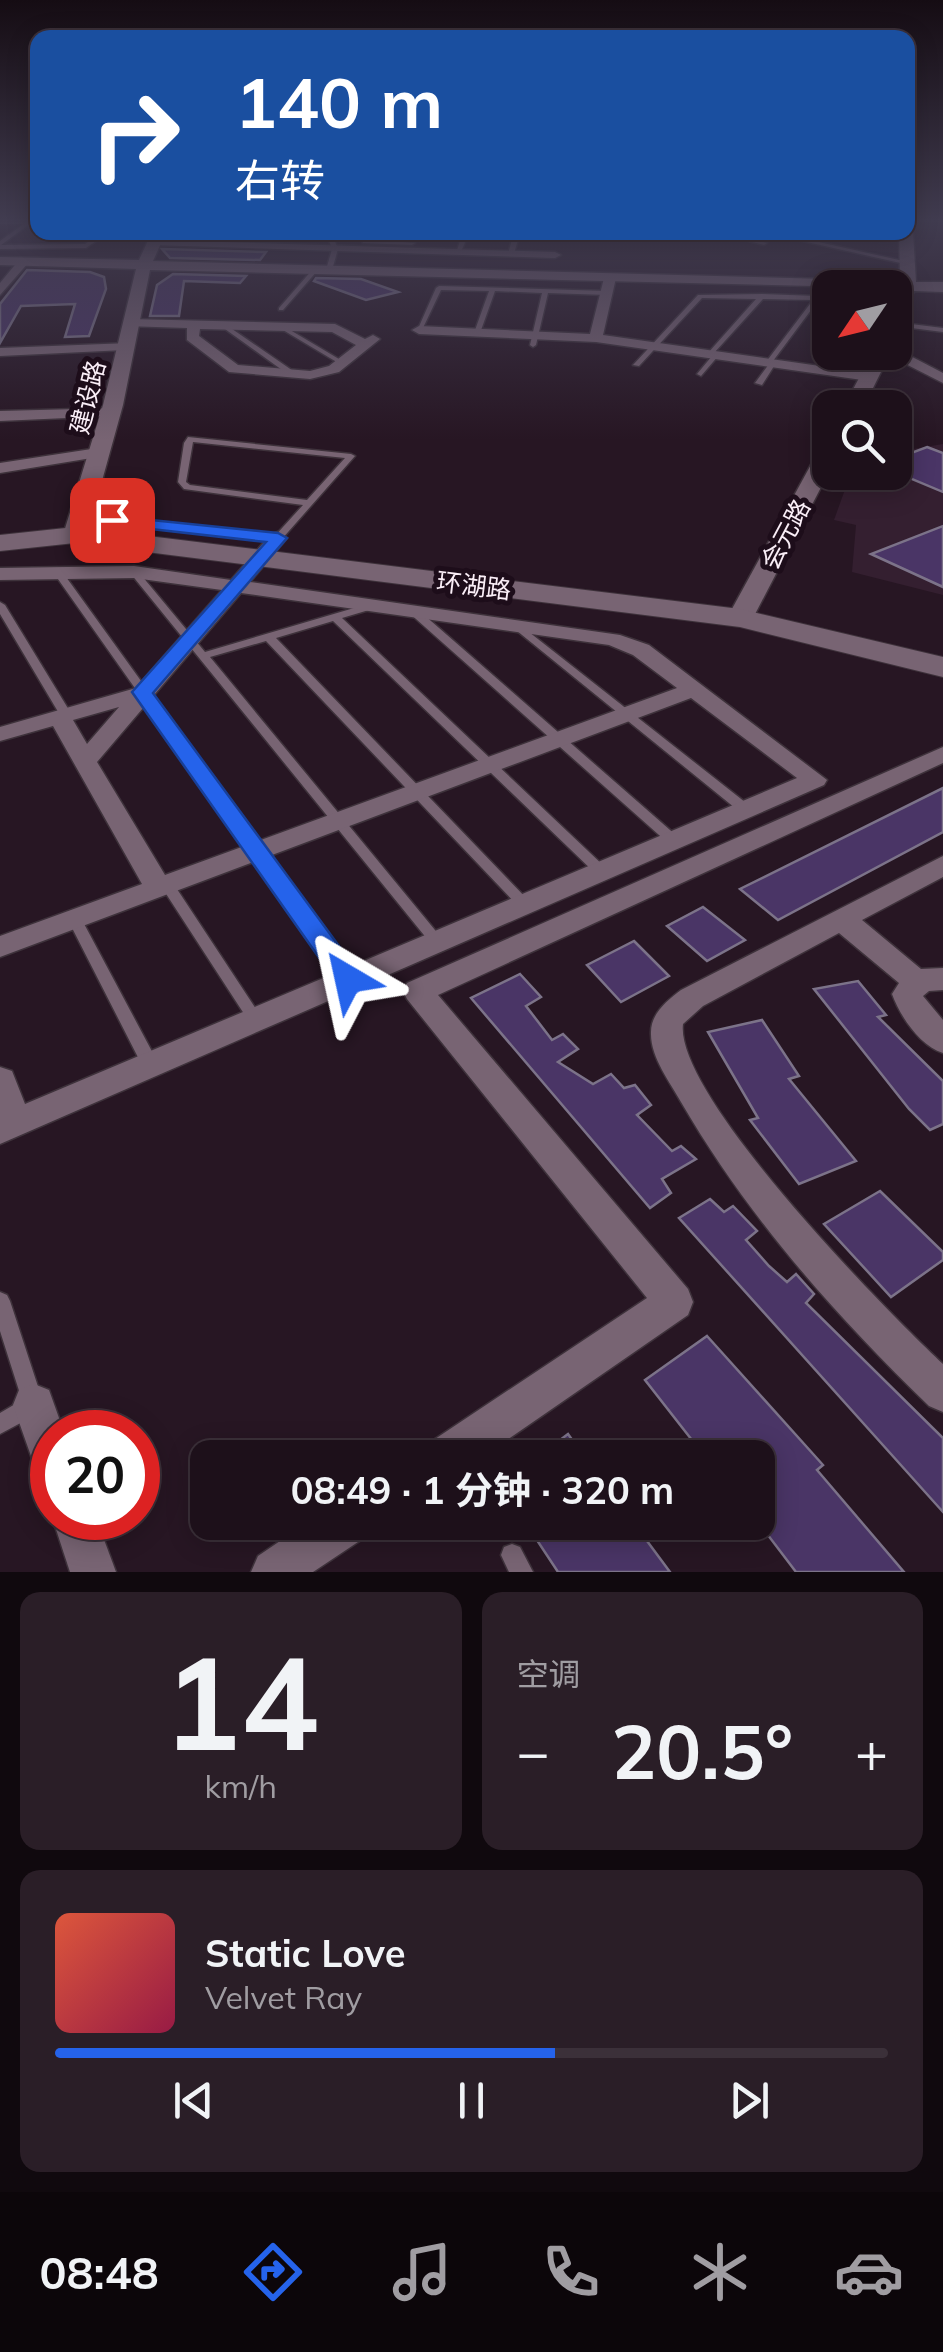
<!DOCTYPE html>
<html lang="zh">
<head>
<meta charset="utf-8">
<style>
	body { margin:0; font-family:Mulish,"Noto Sans SC",sans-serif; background:#2a1e27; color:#f1f3f6; height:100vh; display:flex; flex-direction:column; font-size:38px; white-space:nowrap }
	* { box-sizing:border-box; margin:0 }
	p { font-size:32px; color:#a09da2 }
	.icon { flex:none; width:55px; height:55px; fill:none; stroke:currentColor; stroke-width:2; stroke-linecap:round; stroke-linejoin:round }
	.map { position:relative; height:1572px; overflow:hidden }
	.sheet { display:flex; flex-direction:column; gap:20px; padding:20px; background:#10090e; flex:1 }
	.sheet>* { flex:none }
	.guide { position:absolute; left:30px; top:30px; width:885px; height:210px; border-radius:20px; box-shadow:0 5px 25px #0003,0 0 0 2px #3b3039; background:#1a4fa0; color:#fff; overflow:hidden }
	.needle { width:65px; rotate:235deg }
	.tools { position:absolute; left:812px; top:270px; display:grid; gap:20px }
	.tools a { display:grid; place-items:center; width:100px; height:100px; border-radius:20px; background:#1d101a; box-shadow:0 5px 25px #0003,0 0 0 2px #3b3039; font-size:50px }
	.speed { position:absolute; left:30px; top:1410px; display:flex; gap:20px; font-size:50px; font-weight:700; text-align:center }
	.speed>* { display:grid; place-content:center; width:130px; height:130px; border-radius:50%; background:#1d101a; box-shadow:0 5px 25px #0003,0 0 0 2px #3b3039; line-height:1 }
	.speed .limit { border:15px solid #d22; background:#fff; color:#111 }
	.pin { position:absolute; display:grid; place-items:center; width:85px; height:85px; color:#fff; margin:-42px; border-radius:20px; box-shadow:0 5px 15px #0006 }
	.me { position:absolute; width:110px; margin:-55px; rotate:324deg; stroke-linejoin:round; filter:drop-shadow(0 0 8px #0008) }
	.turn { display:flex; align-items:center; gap:35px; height:210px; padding:0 40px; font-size:45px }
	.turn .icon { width:130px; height:130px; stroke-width:2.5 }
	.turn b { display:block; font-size:70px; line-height:85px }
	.big { font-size:75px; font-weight:700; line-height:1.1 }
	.sheet .card { flex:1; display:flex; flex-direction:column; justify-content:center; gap:15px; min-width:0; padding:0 35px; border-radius:20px; background:#2a1e27 }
	.sheet .dial { align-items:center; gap:0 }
	.dial b { font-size:130px; line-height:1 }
	.song { display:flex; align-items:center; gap:30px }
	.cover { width:120px; height:120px; border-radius:15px; background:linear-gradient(135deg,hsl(10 70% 55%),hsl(340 70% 35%)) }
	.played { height:10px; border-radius:5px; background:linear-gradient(90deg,#2563eb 60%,#3b3039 60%) }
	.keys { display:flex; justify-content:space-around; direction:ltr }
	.heat { display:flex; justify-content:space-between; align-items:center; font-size:55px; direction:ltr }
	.sheet .tiles { flex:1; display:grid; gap:20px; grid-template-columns:1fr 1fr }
	.card:last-child { grid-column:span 2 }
	.trip { position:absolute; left:190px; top:1440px; width:585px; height:100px; border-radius:20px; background:#1d101a; box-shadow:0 5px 25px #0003,0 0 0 2px #3b3039; font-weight:700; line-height:100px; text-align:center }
	.tabs { display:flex; height:160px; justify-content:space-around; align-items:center; background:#0c060a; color:#a09da2 }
	.tabs .icon { width:70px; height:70px }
	.tabs .active { color:#2563eb }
	.tabs b { font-size:45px; color:#f1f3f6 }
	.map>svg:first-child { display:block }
</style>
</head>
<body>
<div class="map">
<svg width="943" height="1572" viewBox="0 0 943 1572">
	<rect width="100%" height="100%" fill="#271623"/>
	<path fill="#341f30" d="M 943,444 L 943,595 L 852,572 L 856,525 L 834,520 L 851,473 L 895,472 L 895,452 Z"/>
	<g fill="#4a3566" stroke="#7c7389" stroke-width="2.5">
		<path d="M 162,249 L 266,252 L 260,260 L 170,258 Z"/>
		<path d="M 27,270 L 90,272 L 104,277 L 106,289 L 89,336 L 65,337 L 75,304 L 21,306 L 0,343 L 0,304 Z"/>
		<path d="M 173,274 L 246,276 L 240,283 L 184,281 L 179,316 L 150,316 L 157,285 Z"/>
		<path d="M 316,278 L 361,279 L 398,292 L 366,300 L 314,281 Z"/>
		<path d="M 927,447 L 943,453 L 943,492 L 895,472 L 895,459 Z"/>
		<path d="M 943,526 L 943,587 L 871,554 Z"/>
		<path d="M 943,788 L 943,832 L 778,920 L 740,889 Z"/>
		<path d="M 703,907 L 745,940 L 707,961 L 667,926 Z"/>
		<path d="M 634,941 L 669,976 L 621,1002 L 587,965 Z"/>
		<path d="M 520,974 L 541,997 L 526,1006 L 552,1040 L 563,1034 L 578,1049 L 558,1062 L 593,1084 L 611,1074 L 624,1088 L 635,1085 L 651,1105 L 637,1115 L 672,1151 L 681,1146 L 696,1159 L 662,1179 L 671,1193 L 650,1208 L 471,998 Z"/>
		<path d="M 858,981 L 886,1015 L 878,1017 L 943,1081 L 943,1124 L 930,1130 L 909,1109 L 814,989 Z"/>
		<path d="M 762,1020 L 799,1076 L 789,1079 L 856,1161 L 799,1184 L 750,1120 L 758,1118 L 708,1032 Z"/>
		<path d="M 880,1191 L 943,1252 L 943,1260 L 891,1297 L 824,1224 Z"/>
		<path d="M 710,1199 L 724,1212 L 733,1206 L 757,1231 L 746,1240 L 769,1266 L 787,1282 L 796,1274 L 814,1294 L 806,1303 L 943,1438 L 943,1512 L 679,1218 Z"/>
		<path d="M 707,1336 L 823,1465 L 817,1470 L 904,1572 L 796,1572 L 758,1522 L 758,1458 L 706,1458 L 645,1380 Z"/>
		<path d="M 568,1434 L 585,1458 L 536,1458 Z"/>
		<path d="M 525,1522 L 633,1522 L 670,1572 L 558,1572 Z"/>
	</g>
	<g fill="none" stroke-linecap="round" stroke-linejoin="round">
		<g stroke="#3e323b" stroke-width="3">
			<g id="service">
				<path d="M 29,220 L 35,220 L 1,245 L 85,244 L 103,232 L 109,232 L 86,248 L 0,249 L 0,241 Z"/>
				<path d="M 256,232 L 261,232 L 262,236 L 293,236 L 292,232 L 297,232 L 299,238 L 260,240 Z"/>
				<path d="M 326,232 L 331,232 L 338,249 L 332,270 L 329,272 L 326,270 L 332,249 Z"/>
				<path d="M 357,232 L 362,232 L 365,239 L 415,243 L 412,245 L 363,243 Z"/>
				<path d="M 514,232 L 520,232 L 514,254 L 511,256 L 508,254 Z"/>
				<path d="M 714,232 L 725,232 L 767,243 L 764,245 Z"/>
				<path d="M 762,232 L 774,232 L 908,262 L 905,264 Z"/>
				<path d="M 465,233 L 468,235 L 461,252 L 456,253 L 462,235 Z"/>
				<path d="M 313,269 L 318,270 L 283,310 L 279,310 L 279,308 Z"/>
				<path d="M 439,286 L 607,291 L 610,293 L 607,295 L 548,293 L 536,345 L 533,347 L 530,345 L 542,293 L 495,291 L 480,333 L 477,335 L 474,333 L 489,291 L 441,290 L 422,330 L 417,331 L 436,288 Z"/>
				<path d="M 762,294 L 817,296 L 820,298 L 773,361 L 776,363 L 762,385 L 755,383 L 769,364 L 766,362 L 813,300 L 763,299 L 714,353 L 719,355 L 701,376 L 697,374 L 712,356 L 708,355 L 708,353 L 756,299 L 702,298 L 639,366 L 633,365 L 698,295 Z"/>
				<path d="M 218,322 L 222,322 L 296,373 L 289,375 L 218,324 Z"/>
				<path d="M 895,322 L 943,328 L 943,332 L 895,326 Z"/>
				<path d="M 280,324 L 344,362 L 345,363 L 340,364 L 278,327 L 277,326 Z"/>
				<path d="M 849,352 L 856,352 L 848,373 L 841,375 Z"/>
				<path d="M 188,437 L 351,454 L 355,456 L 281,540 L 278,541 L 273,538 L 303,505 L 184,489 L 178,482 L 184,443 ZM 193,442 L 345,458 L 307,500 L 190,485 L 186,482 Z"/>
				<path d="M 58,569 L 61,570 L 353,975 L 356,979 L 353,983 L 348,985 L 343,983 L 53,572 Z"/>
				<path d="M 134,569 L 137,570 L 205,652 L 371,603 L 379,603 L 379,607 L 342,618 L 606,868 L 608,871 L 606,874 L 596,874 L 333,621 L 276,638 L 529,901 L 531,904 L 529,907 L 519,907 L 266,641 L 210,657 L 444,941 L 442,945 L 432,945 L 131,574 L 131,570 Z"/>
				<path d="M 0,602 L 5,605 L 72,715 L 70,717 L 62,717 L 60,715 L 0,614 Z"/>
				<path d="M 411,606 L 415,607 L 678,837 L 680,840 L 678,843 L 668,843 L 407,611 L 406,609 Z"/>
				<path d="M 515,621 L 750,806 L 751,809 L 750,812 L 740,812 L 511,626 L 511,622 Z"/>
				<path d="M 168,881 L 173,883 L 260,1015 L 263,1019 L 260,1023 L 255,1025 L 250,1023 L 161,886 L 163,883 Z"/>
				<path d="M 75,915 L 80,916 L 82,920 L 156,1059 L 158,1064 L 156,1069 L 150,1070 L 144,1069 L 68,920 L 70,916 Z"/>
				<path d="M 0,1292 L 7,1295 L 10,1301 L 44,1405 L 41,1412 L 0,1434 L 0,1413 L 22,1400 L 0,1331 Z"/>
				<path d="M 512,1544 L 520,1547 L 533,1572 L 509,1572 L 501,1555 L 504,1547 Z"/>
			</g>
		</g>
		<g stroke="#3e323b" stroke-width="3">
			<g id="minor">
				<rect x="0" y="220" width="38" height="4"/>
				<path d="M 157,240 L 555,252 L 561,255 L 555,258 L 153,245 Z"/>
				<path d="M 19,260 L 29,262 L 0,295 L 0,283 Z"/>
				<path d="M 610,274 L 616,278 L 603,335 L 869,373 L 876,377 L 869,381 L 596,342 L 419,334 L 412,330 L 419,326 L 590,334 L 604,278 Z"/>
				<path d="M 130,319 L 335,324 L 365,339 L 373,335 L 380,339 L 339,372 L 310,379 L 229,372 L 187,340 L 187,328 L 125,326 ZM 200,329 L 332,332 L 356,345 L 329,366 L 310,371 L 238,365 L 199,336 Z"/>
				<path d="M 130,343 L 130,349 L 125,350 L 0,356 L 0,348 Z"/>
				<path d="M 895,348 L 943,373 L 943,383 L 888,355 Z"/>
				<path d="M 116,408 L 119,411 L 111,416 L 0,421 L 0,411 Z"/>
				<path d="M 98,448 L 104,450 L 104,456 L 0,473 L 0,463 Z"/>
				<path d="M 278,532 L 287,538 L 250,582 L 620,635 L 649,645 L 827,780 L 824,785 L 0,1144 L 0,1067 L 12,1071 L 25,1104 L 797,778 L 691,698 L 0,957 L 0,936 L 142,884 L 53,726 L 0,741 L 0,727 L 136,688 L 222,590 L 134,578 L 0,580 L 0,568 L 134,566 L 231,580 L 271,534 ZM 241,593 L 609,645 L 633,655 L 677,688 L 165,875 L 97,762 ZM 119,707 L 87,744 L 73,720 Z"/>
				<path d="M 943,747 L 943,763 L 438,995 L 688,1289 L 693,1302 L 688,1315 L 481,1458 L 423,1458 L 429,1443 L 647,1298 L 407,999 L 403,991 L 407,983 Z"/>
				<path d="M 943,856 L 943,877 L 862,920 L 921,969 L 943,968 L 943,990 L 929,991 L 923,996 L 943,1020 L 943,1053 C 920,1046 900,1016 892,994 L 899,983 L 839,933 L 703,1006 L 683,1024 C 674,1095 888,1313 943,1364 L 943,1412 L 929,1406 C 834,1314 748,1217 681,1102 C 670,1082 650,1057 651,1032 C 651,1013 668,1000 681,990 Z"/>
				<path d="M 34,1384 L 49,1390 L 64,1432 L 52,1432 L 52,1479 L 37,1473 L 13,1405 L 19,1390 Z"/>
				<path d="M 52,1517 L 96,1518 L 116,1572 L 70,1572 Z"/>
				<path d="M 308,1522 L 370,1522 L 364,1538 L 313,1572 L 251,1572 L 258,1556 Z"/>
			</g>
		</g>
		<g stroke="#3e323b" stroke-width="3">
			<g id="tertiary">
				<path d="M 908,228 L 913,232 L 916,282 L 943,282 L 943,292 L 914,291 L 903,319 L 895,324 L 895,288 L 150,270 L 123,405 L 87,535 L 75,542 L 63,535 L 103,405 L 136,269 L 0,265 L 0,257 L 139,260 L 152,232 L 166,232 L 153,261 L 900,281 L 899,232 L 908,232 Z"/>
				<path d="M 873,352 L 891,352 L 863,408 L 843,408 Z"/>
				<path d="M 830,444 L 830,470 L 753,618 L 749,624 L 731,624 L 727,618 L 819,450 Z"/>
			</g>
		</g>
		<g stroke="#3e323b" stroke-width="2">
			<path id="secondary" d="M 75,527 L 740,609 L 943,657 L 943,677 L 740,627 L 75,543 L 0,551 L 0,535 Z"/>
		</g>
		<use href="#service" fill="#786473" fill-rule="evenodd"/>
		<use href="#minor" fill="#786473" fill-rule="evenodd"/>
		<use href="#tertiary" fill="#786473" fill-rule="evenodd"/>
		<use href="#secondary" fill="#786473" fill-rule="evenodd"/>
	</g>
	<linearGradient id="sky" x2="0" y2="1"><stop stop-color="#150c13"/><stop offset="0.5" stop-color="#413c50"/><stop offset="1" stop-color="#413c50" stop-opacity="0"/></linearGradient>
	<rect width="943" height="440" fill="url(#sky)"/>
	<path fill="#2563eb" stroke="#184099" stroke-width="2.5" d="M 112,516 L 278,533 L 287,538 L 153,693 L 358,972 L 362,979 L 358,986 L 339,986 L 132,692 L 266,542 L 106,524 L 106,517 Z"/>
	<g text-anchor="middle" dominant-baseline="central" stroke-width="10" stroke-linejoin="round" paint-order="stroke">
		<g font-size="25" fill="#faeef7" stroke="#1d0d1a">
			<text transform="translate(87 397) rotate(-76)">建设路</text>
			<text transform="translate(785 534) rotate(-62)">会元路</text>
			<text transform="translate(474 585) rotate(7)">环湖路</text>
		</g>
	</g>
</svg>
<div class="tools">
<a><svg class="needle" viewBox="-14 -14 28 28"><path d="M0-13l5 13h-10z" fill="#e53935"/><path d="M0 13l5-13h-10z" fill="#a09da2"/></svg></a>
<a><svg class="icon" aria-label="search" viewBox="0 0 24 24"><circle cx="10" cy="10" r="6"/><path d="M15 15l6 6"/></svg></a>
</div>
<div class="speed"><div class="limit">20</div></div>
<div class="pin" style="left:112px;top:520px;background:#d93025"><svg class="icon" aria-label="arrive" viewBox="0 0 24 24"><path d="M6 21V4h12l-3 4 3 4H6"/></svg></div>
<svg class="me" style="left:348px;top:979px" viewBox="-20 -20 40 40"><path d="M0-17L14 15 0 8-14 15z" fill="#2563eb" stroke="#fff" stroke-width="4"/></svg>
<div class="trip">08:49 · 1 分钟 · 320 m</div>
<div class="guide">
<div class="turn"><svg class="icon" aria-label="right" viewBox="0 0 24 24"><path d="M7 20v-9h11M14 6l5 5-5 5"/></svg><div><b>140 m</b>右转</div></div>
</div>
</div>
<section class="sheet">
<div class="tiles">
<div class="card dial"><b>14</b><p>km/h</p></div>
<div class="card"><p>空调</p>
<div class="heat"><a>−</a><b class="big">20.5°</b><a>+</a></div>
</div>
<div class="card">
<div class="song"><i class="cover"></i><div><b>Static Love</b><p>Velvet Ray</p></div></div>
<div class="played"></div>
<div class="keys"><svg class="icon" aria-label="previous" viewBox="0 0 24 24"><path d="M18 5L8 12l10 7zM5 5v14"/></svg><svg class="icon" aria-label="pause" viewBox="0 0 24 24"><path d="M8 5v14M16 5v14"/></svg><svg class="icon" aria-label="next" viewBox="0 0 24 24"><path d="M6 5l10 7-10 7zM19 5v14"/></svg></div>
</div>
</div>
</section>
<nav class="tabs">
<b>08:48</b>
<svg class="icon active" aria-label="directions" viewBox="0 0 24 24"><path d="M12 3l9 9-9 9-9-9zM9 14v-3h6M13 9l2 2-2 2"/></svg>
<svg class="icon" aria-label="music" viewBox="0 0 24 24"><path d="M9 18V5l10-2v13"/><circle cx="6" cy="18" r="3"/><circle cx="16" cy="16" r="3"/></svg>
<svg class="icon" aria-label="phone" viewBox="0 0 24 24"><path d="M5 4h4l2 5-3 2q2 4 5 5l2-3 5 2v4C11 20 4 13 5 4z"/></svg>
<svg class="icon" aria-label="climate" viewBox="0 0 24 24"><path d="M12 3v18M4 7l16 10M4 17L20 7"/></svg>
<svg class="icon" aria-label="car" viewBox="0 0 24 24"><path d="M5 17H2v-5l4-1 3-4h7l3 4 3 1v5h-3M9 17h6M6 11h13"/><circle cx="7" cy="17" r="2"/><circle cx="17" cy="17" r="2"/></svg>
</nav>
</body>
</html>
